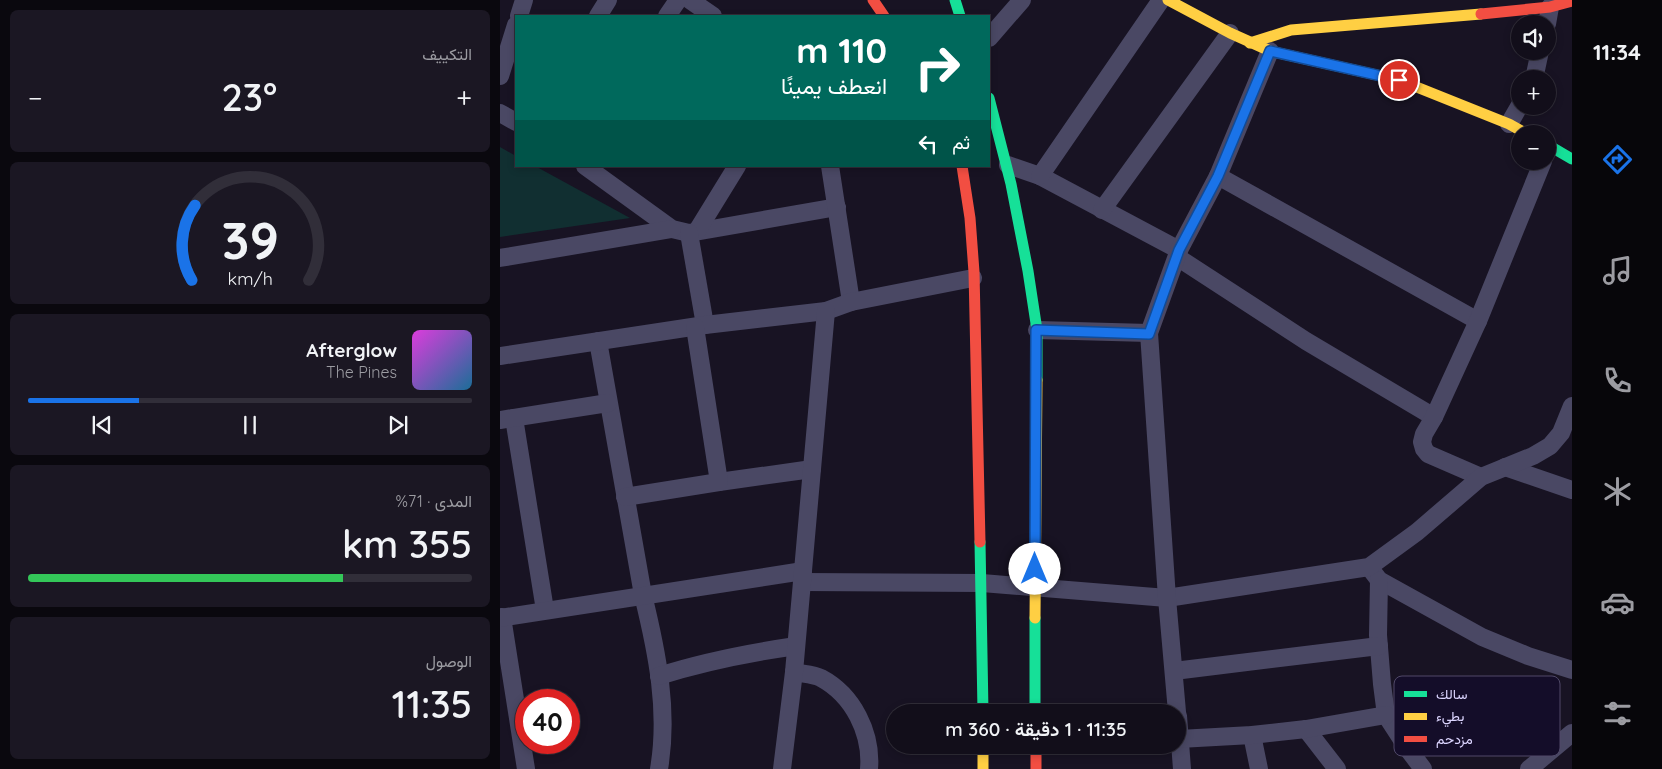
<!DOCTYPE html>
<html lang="ar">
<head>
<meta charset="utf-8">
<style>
	body { margin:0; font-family:Quicksand,Vazirmatn,sans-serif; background:#1b1723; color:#f1f3f6; direction:rtl; height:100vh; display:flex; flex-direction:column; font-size:19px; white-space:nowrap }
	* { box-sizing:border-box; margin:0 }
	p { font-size:16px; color:#9c9ca2 }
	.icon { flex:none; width:28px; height:28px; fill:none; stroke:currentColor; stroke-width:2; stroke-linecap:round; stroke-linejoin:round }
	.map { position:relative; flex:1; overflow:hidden; direction:ltr }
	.side { display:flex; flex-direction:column; gap:10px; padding:10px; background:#0a080e; width:500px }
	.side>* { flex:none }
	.banner { position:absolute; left:15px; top:15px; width:475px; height:152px; border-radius:0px; box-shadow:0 2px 8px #0003,0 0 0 1px #312e39; direction:rtl; background:#00695c; color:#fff; overflow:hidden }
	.tools { position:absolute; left:1011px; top:15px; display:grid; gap:10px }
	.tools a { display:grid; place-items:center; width:45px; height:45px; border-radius:50%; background:#120e1a; box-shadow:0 2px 8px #0003,0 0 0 1px #312e39; font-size:25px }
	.speed { position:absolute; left:15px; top:689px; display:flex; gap:10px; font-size:25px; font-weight:700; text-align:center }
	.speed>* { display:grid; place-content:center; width:65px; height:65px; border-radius:50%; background:#120e1a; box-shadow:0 2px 8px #0003,0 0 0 1px #312e39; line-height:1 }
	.speed .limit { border:8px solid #d22; background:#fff; color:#111 }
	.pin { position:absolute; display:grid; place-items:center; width:42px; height:42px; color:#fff; margin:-21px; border:2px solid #fff; border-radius:50%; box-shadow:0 1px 5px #0007 }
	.me { position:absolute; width:55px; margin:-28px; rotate:0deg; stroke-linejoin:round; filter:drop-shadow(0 0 4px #0008) }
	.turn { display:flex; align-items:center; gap:18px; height:105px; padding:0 20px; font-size:22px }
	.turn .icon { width:65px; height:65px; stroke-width:2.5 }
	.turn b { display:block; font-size:35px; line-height:42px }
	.then { display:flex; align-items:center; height:48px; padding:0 20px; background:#0003; gap:10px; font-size:19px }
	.big { font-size:38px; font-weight:600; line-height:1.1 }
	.side .widget { flex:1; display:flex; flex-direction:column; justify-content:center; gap:8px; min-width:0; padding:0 18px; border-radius:8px; background:#1b1723 }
	.side .dial { align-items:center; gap:0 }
	.dial svg { height:130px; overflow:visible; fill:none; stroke:#312e39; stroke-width:7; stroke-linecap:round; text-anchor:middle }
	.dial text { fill:#f1f3f6; stroke:none }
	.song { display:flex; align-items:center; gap:15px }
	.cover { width:60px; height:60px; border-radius:8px; background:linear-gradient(135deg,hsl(300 70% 55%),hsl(200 70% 35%)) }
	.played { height:5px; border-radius:2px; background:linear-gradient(90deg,#1a73e8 25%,#312e39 25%) }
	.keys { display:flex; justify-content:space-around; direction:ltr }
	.heat { display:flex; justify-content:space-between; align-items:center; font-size:28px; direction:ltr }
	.charge { height:8px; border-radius:4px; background:linear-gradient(90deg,#34c759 71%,#312e39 0) }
	.trip { position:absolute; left:386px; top:704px; width:300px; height:50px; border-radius:25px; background:#120e1a; box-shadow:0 2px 8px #0003,0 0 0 1px #312e39; font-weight:600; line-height:50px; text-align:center; direction:rtl }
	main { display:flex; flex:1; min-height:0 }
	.menu { display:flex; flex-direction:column; width:90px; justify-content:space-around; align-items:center; background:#07060a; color:#9c9ca2 }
	.menu .icon { width:35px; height:35px }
	.menu .active { color:#1a73e8 }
	.menu b { font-size:22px; color:#f1f3f6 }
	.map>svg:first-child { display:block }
</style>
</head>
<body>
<main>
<nav class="menu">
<b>11:34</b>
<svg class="icon active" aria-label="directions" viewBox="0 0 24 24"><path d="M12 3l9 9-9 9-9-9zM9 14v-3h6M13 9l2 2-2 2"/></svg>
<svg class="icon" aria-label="music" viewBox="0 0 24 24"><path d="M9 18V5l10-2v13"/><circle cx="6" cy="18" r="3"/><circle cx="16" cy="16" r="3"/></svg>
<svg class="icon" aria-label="phone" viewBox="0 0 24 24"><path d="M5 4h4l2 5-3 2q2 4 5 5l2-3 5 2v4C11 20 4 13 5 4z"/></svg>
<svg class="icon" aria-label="climate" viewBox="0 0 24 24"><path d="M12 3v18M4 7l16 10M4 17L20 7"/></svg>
<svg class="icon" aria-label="car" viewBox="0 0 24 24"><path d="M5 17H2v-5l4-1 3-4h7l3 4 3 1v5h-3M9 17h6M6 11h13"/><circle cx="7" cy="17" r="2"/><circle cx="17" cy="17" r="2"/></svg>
<svg class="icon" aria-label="filters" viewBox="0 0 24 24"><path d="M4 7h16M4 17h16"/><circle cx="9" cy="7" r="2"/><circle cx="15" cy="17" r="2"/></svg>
</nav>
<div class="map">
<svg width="1072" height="769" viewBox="0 0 1072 769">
	<rect width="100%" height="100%" fill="#181323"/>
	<path fill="#112f31" d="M 0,147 L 16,156 L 16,166 L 35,166 L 130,218 L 0,237 Z"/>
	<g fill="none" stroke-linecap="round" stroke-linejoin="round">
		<g stroke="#4a4864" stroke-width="18">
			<path d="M 190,0 L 213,16"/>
			<path d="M 19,16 L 24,0"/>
			<path d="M 98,16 L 108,0"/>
			<path d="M 167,16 L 178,0"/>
			<path d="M 1047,24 L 1050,7"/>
			<path d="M 489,38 L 522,0"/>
			<path d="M 0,76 L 16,25"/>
			<path d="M 1034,79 L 1040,51"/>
			<path d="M 0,113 L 16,122"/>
			<path d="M 1009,124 L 1020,105"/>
			<path d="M 508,165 L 540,176 L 679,250"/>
			<path d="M 85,166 L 172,229 L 189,233 L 337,207"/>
			<path d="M 330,166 L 351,302"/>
			<path d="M 540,176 L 661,0"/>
			<path d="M 718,176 L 978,321"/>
			<path d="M 602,210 L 730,33"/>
			<path d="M 197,231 L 237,166"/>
			<path d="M 189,233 L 205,325"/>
			<path d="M 677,257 L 806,341 L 934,417"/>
			<path d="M 0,258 L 172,229"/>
			<path d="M 537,330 L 649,333"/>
			<path d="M 98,341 L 143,595 C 157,652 169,711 159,769"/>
			<path d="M 0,356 L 205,325 L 326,311 L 351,302 L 473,278"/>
			<path d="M 14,418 L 45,610"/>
			<path d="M 0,420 L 108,403"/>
			<path d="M 1005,467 L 1072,490"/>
			<path d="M 981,477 L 928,454 L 924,449 L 922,442 L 924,434 L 934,417 L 978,321 L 1043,161"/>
			<path d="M 219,482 L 312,469"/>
			<path d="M 125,497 L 219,482 L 195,327"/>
			<path d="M 869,567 L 879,580 L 982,637 L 1028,656 L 1072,670"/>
			<path d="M 879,580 L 878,635 L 882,684 L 886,715 L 908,749 L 923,769"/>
			<path d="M 302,582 L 482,583 L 667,598 L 869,567 L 917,532 L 981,477 L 1033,456 L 1050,446 L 1061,433 L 1072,406"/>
			<path d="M 2,617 L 26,769"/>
			<path d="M 0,618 L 303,571"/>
			<path d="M 674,671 L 879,646"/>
			<path d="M 294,672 C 302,674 313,674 321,678 C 353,695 372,733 369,769"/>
			<path d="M 159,676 C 206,661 248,653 296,646"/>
			<path d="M 677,712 L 667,598 L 649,333 L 679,250 L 718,176 L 770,51"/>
			<path d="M 678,716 L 682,769"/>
			<path d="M 806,729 L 837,769"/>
			<path d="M 752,735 L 759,769"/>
			<path d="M 679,739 L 752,735 L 806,729 L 886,715"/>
			<path d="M 282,769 L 294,672 L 326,311"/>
			<path d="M 1029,769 L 1072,733"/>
		</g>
		<g stroke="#16e098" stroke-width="11">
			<path d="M 455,0 L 460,16"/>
			<path d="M 489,98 L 511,184 L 528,271 L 537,330 L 537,380"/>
			<path d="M 1048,145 L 1072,159"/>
			<path d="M 480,542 L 483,712"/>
			<path d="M 535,712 L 535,618"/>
		</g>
		<g stroke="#ffcf43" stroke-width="11">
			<path d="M 668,0 L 730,33 L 770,51 L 899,80 L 1009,124 L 1027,134"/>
			<path d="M 750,43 L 791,30 L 981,14"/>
			<path d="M 535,618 L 537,380"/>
			<path d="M 483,745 L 483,769"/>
		</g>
		<g stroke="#f24e42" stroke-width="11">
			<path d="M 373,0 L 384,16"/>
			<path d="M 981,14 L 1050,7 L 1072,1"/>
			<path d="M 462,166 L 470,218 L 474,272 L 480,542"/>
			<path d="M 536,745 L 536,769"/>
		</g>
	</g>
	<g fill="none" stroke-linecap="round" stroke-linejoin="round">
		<g stroke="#114b97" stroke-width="12">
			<path id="route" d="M 535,569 L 536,330 L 649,334 L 679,250 L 718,176 L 770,51 L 899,80"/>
		</g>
		<use href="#route" stroke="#1a73e8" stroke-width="9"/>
	</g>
	<rect x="894" y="676" width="166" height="80" rx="8" fill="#140d29" stroke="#504969" stroke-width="1"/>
	<rect x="904" y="691" width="23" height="6" fill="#16e098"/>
	<rect x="904" y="713" width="23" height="7" fill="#ffcf43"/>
	<rect x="904" y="736" width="23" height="6" fill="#f24e42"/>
	<g font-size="14" fill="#dcd5ff">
		<text x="936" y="699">سالك</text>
		<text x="936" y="721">بطيء</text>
		<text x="936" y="744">مزدحم</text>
	</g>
</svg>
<div class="tools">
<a><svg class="icon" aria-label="sound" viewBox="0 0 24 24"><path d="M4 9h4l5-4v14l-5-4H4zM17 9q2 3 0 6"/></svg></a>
<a>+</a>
<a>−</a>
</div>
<div class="speed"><div class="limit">40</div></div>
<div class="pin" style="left:899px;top:80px;background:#d93025"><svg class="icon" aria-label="arrive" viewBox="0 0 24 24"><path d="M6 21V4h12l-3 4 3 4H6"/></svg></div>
<svg class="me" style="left:535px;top:569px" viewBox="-20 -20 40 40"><circle r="19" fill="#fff"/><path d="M0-13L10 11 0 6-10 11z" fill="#1a73e8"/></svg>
<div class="trip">11:35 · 1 دقيقة · 360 m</div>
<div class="banner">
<div class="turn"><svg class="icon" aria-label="right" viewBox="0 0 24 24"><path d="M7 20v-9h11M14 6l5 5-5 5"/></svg><div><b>110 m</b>انعطف يمينًا</div></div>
<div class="then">ثم<svg class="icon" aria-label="left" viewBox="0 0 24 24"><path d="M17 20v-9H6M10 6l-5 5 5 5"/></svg></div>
</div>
</div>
<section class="side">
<div class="widget"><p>التكييف</p>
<div class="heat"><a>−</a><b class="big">23°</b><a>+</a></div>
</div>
<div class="widget dial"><svg viewBox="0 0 100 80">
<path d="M14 69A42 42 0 1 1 86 69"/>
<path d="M14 69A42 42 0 0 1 16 23" stroke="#1a73e8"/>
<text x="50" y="56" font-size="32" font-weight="700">39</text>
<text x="50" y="72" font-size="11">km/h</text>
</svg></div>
<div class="widget">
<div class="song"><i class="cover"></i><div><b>Afterglow</b><p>The Pines</p></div></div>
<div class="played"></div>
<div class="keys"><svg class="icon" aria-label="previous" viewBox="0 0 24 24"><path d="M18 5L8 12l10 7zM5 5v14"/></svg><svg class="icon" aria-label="pause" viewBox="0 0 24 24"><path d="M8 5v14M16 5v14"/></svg><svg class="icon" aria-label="next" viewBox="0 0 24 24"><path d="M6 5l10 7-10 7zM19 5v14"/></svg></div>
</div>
<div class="widget"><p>المدى · 71%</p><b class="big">355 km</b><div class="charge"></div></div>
<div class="widget"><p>الوصول</p><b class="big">11:35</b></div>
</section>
</main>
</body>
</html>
